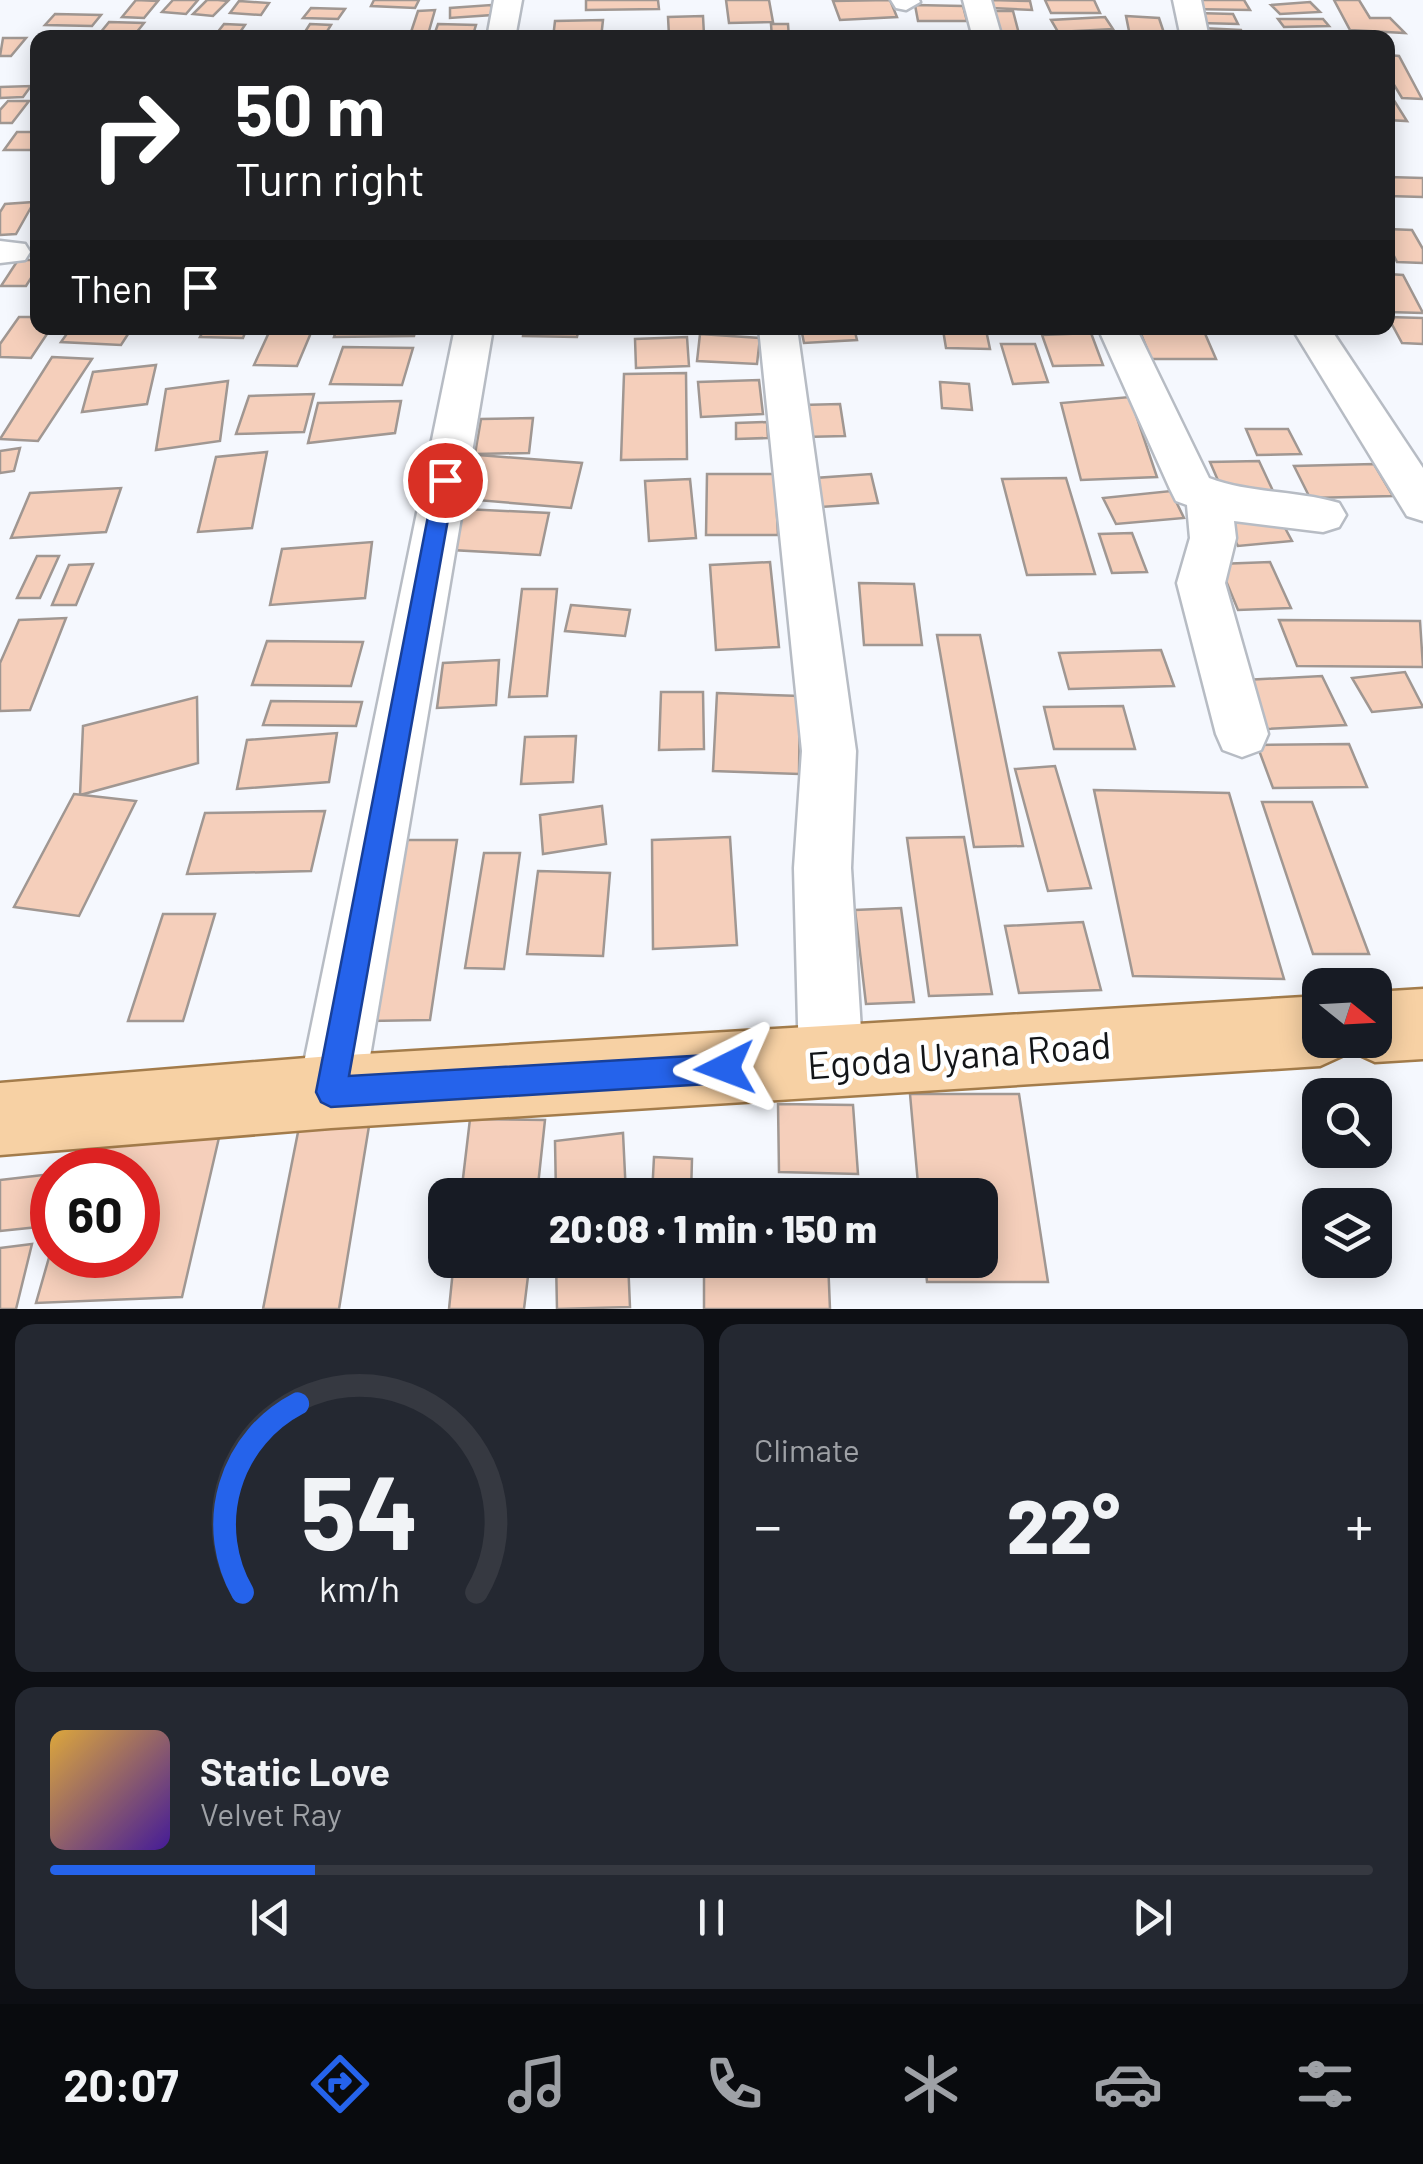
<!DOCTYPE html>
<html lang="en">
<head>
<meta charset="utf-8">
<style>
	body { margin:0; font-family:Barlow,sans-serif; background:#242831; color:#f1f3f6; height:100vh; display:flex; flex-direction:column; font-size:38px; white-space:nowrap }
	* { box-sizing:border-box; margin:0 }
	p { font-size:32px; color:#9ea1a6 }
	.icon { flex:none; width:55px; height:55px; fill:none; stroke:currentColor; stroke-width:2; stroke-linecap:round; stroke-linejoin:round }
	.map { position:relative; height:1309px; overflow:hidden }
	.side { display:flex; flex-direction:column; gap:15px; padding:15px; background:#0d0f14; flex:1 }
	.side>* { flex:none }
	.banner { position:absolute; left:30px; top:30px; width:1365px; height:305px; border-radius:20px; box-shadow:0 5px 25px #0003; background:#202124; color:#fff; overflow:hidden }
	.needle { width:65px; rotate:108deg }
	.buttons { position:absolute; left:1302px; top:968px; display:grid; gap:20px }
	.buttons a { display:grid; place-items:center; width:90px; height:90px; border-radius:20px; background:#171b24; box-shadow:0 5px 25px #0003; font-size:50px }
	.speed { position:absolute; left:30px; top:1148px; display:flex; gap:20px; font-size:50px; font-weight:700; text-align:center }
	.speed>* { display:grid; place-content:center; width:130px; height:130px; border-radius:50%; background:#171b24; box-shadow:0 5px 25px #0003; line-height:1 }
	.speed .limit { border:15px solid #d22; background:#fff; color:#111 }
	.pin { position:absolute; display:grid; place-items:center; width:85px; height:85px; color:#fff; margin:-42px; border:5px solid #fff; border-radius:50%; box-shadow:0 2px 10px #0007 }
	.me { position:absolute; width:110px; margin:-55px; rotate:267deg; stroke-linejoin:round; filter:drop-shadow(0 0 8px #0008) }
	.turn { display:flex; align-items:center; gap:35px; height:210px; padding:0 40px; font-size:45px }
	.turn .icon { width:130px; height:130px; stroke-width:2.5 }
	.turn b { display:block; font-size:70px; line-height:85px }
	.then { display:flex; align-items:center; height:95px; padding:0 40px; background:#0003; gap:20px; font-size:38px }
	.big { font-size:75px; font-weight:800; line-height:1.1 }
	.side .widget { flex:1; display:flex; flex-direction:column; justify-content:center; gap:15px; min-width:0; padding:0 35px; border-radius:20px; background:#242831 }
	.side .dial { align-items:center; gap:0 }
	.dial svg { height:260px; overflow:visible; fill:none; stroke:#363941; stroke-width:7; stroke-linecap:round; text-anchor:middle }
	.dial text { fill:#f1f3f6; stroke:none }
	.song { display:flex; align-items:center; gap:30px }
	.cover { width:120px; height:120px; border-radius:15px; background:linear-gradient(135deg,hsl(40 70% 55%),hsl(260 70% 35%)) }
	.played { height:10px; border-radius:5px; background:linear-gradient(90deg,#2563eb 20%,#363941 20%) }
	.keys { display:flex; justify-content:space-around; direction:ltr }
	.heat { display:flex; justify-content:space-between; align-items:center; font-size:55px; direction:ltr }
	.side .tiles { flex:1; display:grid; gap:15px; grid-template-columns:1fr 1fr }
	.widget:last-child { grid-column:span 2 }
	.trip { position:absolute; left:428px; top:1178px; width:570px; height:100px; border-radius:20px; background:#171b24; box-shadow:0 5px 25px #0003; font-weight:800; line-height:100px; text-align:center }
	.tabs { display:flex; height:160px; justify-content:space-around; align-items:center; background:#090b0e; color:#9ea1a6 }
	.tabs .icon { width:70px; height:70px }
	.tabs .current { color:#2563eb }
	.tabs b { font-size:45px; color:#f1f3f6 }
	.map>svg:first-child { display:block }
</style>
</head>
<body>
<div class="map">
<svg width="1423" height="1309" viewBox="0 0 1423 1309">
	<rect width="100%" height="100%" fill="#f5f8fe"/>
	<g fill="#f5cfbb" stroke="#a09792" stroke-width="2.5">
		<path d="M 136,0 L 158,1 L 144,18 L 122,17 Z"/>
		<path d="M 173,0 L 198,0 L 186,14 L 162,12 Z"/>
		<path d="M 207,0 L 218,0 L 228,1 L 213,16 L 193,14 Z"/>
		<path d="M 374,0 L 419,0 L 415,8 L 371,6 Z"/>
		<path d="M 586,0 L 658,0 L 659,9 L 586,10 Z"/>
		<path d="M 726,0 L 769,0 L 773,22 L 729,23 Z"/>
		<path d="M 890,0 L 897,17 L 840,20 L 833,1 Z"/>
		<path d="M 991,0 L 1030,1 L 1032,10 L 992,8 Z"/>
		<path d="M 1045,0 L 1094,0 L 1100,13 L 1051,13 Z"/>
		<path d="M 1184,0 L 1244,0 L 1250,10 L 1189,9 Z"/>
		<path d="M 1334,0 L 1359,0 L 1370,18 L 1390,18 L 1405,33 L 1350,30 Z"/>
		<path d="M 239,1 L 269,3 L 261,15 L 230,13 Z"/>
		<path d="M 1310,2 L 1320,12 L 1280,14 L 1271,5 Z"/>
		<path d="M 491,5 L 492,15 L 450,18 L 450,8 Z"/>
		<path d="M 915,5 L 963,6 L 967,21 L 918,21 Z"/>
		<path d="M 311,8 L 345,9 L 338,19 L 303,18 Z"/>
		<path d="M 435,10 L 427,38 L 409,38 L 418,11 Z"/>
		<path d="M 988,11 L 1013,11 L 1019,34 L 999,33 Z"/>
		<path d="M 1196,13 L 1233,14 L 1238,24 L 1200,23 Z"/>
		<path d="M 55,14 L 101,15 L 92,26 L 45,25 Z"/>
		<path d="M 703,16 L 704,35 L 669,36 L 668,17 Z"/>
		<path d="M 1126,16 L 1159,18 L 1164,33 L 1129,31 Z"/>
		<path d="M 1105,17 L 1113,29 L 1058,32 L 1051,20 Z"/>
		<path d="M 1278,19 L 1323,19 L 1329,26 L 1284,27 Z"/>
		<path d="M 603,20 L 601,38 L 553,38 L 555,21 Z"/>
		<path d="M 109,22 L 144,23 L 132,38 L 96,38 Z"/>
		<path d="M 224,24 L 245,25 L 236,38 L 213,38 Z"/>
		<path d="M 310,24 L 331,25 L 323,38 L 301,38 Z"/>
		<path d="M 438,24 L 476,25 L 472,38 L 433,38 Z"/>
		<path d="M 771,24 L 788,24 L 789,38 L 772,38 Z"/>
		<path d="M 1201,28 L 1241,30 L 1245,38 L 1205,38 Z"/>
		<path d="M 3,38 L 26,38 L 11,56 L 0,56 Z"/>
		<path d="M 1388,55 L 1399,56 L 1422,99 L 1402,98 L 1388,75 Z"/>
		<path d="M 31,86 L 23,97 L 0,98 L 0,87 Z"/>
		<path d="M 1388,94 L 1390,94 L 1407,121 L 1388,120 Z"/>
		<path d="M 8,101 L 29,101 L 12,123 L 0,123 L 0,110 Z"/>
		<path d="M 17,132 L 38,132 L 38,150 L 4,150 Z"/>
		<path d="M 1388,177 L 1423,178 L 1423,197 L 1388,196 Z"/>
		<path d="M 34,202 L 16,234 L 0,235 L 0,212 L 5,204 Z"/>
		<path d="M 1388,229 L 1412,230 L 1423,249 L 1423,263 L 1397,262 L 1388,244 Z"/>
		<path d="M 18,260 L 38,260 L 38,267 L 26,286 L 1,286 Z"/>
		<path d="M 1388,274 L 1403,275 L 1423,313 L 1388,312 Z"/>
		<path d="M 19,317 L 38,317 L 38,328 L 51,328 L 31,358 L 0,357 L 0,344 Z"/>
		<path d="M 1388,317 L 1423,318 L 1423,344 L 1402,343 Z"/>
		<path d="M 71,328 L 132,328 L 121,345 L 61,342 Z"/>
		<path d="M 205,328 L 247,328 L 243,338 L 200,337 Z"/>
		<path d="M 271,328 L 313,328 L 297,366 L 254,365 Z"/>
		<path d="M 337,328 L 416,328 L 414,336 L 334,337 Z"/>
		<path d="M 524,328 L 579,328 L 577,337 L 523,336 Z"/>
		<path d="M 801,328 L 854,328 L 857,340 L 804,343 Z"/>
		<path d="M 1139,329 L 1203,329 L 1216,359 L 1151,359 Z"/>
		<path d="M 943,330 L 986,330 L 990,349 L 946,348 Z"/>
		<path d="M 1091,333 L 1103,365 L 1053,366 L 1042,335 Z"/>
		<path d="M 700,334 L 760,338 L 757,364 L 697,361 Z"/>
		<path d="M 687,337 L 689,366 L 636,368 L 635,339 Z"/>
		<path d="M 1001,344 L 1035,344 L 1048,382 L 1013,384 Z"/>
		<path d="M 343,347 L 413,348 L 402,385 L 330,384 Z"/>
		<path d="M 52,357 L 92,359 L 38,441 L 0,439 Z"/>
		<path d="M 156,365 L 147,404 L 82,412 L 93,372 Z"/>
		<path d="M 686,373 L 687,459 L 621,460 L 624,374 Z"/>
		<path d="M 759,380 L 763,414 L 701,417 L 698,382 Z"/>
		<path d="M 228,381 L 220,441 L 156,450 L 166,389 Z"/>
		<path d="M 940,382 L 969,384 L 972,410 L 942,408 Z"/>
		<path d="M 314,394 L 304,432 L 236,434 L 249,396 Z"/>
		<path d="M 1130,397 L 1157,477 L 1081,480 L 1061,403 Z"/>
		<path d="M 401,401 L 395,433 L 308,443 L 318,403 Z"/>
		<path d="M 840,404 L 845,436 L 804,437 L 801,405 Z"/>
		<path d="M 533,418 L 529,453 L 475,454 L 481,419 Z"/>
		<path d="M 767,422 L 768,438 L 736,439 L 736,423 Z"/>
		<path d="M 1246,429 L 1288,429 L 1301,454 L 1257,455 Z"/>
		<path d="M 20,448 L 14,471 L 0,473 L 0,451 Z"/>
		<path d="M 267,452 L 252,528 L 198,532 L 216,457 Z"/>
		<path d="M 478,455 L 582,463 L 571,508 L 464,499 Z"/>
		<path d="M 1259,461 L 1273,491 L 1223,492 L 1210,462 Z"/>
		<path d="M 1374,464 L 1393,496 L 1310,498 L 1294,466 Z"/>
		<path d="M 707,474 L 775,474 L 778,535 L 706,535 Z"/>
		<path d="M 871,474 L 878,503 L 821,507 L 815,478 Z"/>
		<path d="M 1066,478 L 1095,574 L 1027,575 L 1002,479 Z"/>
		<path d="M 690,479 L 696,538 L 649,541 L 645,481 Z"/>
		<path d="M 121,488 L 106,532 L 11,538 L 30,493 Z"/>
		<path d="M 1171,491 L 1184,518 L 1116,524 L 1103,498 Z"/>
		<path d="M 464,509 L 549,513 L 540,555 L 452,550 Z"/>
		<path d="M 1277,513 L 1292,541 L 1238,546 L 1223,517 Z"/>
		<path d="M 1132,533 L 1147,572 L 1112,573 L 1099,534 Z"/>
		<path d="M 372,542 L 365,598 L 270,605 L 282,549 Z"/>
		<path d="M 37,556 L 59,556 L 40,598 L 17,598 Z"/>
		<path d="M 770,562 L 779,647 L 716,650 L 710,565 Z"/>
		<path d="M 1270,562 L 1291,608 L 1238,610 L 1219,564 Z"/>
		<path d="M 93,564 L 76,605 L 52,605 L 69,565 Z"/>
		<path d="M 859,583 L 914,584 L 922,645 L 864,645 Z"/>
		<path d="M 522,589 L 557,589 L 547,696 L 509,697 Z"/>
		<path d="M 571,605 L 630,610 L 625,636 L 565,631 Z"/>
		<path d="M 66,618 L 30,710 L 0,711 L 0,663 L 19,620 Z"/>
		<path d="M 1279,620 L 1420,621 L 1423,667 L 1297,666 Z"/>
		<path d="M 937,635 L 980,635 L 1023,846 L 974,847 Z"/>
		<path d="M 267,641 L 363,642 L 351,686 L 252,685 Z"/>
		<path d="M 1161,650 L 1174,686 L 1069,689 L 1059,653 Z"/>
		<path d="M 499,660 L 496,705 L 437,708 L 443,663 Z"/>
		<path d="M 1405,672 L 1423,707 L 1372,712 L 1352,678 Z"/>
		<path d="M 1322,676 L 1346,725 L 1266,729 L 1245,680 Z"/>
		<path d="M 661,692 L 703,692 L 704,749 L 659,750 Z"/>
		<path d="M 717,693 L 800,696 L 799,774 L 713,771 Z"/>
		<path d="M 197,697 L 198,763 L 80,795 L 83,726 Z"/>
		<path d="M 271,701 L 362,702 L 356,726 L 263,725 Z"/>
		<path d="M 1123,706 L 1135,749 L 1054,749 L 1044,707 Z"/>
		<path d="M 337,733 L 329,782 L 237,789 L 247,740 Z"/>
		<path d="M 576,736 L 573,782 L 521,784 L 525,737 Z"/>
		<path d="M 1349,744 L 1367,787 L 1273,788 L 1257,745 Z"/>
		<path d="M 1055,766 L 1091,888 L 1048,891 L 1015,769 Z"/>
		<path d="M 1094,790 L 1229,793 L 1284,979 L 1133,976 Z"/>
		<path d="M 74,794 L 136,801 L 79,916 L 14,907 Z"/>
		<path d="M 1262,802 L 1312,802 L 1369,954 L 1313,954 Z"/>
		<path d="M 602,806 L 606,844 L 543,854 L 540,815 Z"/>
		<path d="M 325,811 L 311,871 L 187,874 L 205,813 Z"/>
		<path d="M 730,837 L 737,945 L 653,949 L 652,840 Z"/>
		<path d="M 964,837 L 992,994 L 929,996 L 907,838 Z"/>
		<path d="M 402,840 L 457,840 L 430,1020 L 368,1021 Z"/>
		<path d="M 484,853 L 520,853 L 504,969 L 465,968 Z"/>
		<path d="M 538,871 L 610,873 L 603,956 L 527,954 Z"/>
		<path d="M 901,908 L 914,1002 L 866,1004 L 855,910 Z"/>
		<path d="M 163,914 L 215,914 L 183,1021 L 128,1021 Z"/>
		<path d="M 1083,922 L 1101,990 L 1019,993 L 1005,926 Z"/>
		<path d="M 910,1094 L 1019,1094 L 1048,1282 L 927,1282 L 925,1260 L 980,1260 L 980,1195 L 919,1195 Z"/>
		<path d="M 778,1104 L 853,1105 L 858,1174 L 779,1172 Z"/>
		<path d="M 224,1116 L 182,1297 L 36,1303 L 52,1247 L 52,1255 L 138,1255 L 138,1170 L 75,1170 L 90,1120 Z"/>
		<path d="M 470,1119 L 545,1120 L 537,1195 L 461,1195 Z"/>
		<path d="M 370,1120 L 339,1309 L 263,1309 L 300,1122 Z"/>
		<path d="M 623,1133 L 626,1195 L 556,1195 L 555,1141 Z"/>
		<path d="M 654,1157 L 692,1159 L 691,1195 L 652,1195 Z"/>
		<path d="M 52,1174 L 38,1227 L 0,1231 L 0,1180 Z"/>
		<path d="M 32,1244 L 16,1309 L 0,1309 L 0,1248 Z"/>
		<path d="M 454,1260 L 530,1260 L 524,1309 L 449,1309 Z"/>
		<path d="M 556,1260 L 628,1260 L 630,1307 L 557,1309 Z"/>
		<path d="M 647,1260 L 688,1260 L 688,1271 L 646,1269 Z"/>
		<path d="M 704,1260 L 828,1260 L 830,1309 L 704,1309 Z"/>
	</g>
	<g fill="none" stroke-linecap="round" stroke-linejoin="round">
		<g stroke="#b7bcc4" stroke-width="5">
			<g id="minor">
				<path d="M 494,0 L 522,0 L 515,38 L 487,38 Z"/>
				<path d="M 891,0 L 919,0 L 920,2 L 906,10 L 896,8 Z"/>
				<path d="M 963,0 L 991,0 L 1002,38 L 973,38 Z"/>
				<path d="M 1173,0 L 1201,0 L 1209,38 L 1181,38 Z"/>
				<path d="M 0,241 L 25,244 L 30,252 L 25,260 L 0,263 Z"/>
				<path d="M 455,328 L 493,328 L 364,1092 L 354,1115 L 331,1125 L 308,1115 L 298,1092 Z"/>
				<path d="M 759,328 L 797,328 L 856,751 L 851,868 L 863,1063 L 854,1086 L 831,1095 L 808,1086 L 799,1063 L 794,868 L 802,751 Z"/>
				<path d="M 1098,328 L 1136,328 L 1209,478 C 1251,494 1296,490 1339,503 L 1346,515 L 1339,527 L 1323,532 L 1234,521 L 1236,538 L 1225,583 L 1268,734 L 1261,750 L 1242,757 L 1223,750 L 1216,734 L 1177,583 L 1190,538 L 1187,505 L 1176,501 L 1170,489 Z"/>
				<path d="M 1292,328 L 1330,328 L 1423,468 L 1423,521 L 1407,516 Z"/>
			</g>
		</g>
		<g stroke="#a37c4b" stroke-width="5">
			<path id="major" d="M 1423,989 L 1423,1059 L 1375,1062 L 1351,1051 L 1348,1046 L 1344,1055 L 1320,1066 L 331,1128 L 0,1155 L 0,1083 L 331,1056 L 1320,996 L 1320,1040 L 1375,1040 L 1375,992 Z"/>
		</g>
		<use href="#minor" fill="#fff" fill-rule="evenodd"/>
		<use href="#major" fill="#f7d1a4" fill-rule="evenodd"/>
	</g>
	<path fill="#2563eb" stroke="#184099" stroke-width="2.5" d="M 445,473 L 455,480 L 349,1076 L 725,1054 L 736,1058 L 740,1068 L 736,1079 L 725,1083 L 331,1107 L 321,1102 L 316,1092 L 435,480 Z"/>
	<g text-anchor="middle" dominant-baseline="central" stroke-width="9" stroke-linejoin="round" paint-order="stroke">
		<g font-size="38" fill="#131518" stroke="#fff">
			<text transform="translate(959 1054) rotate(-4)">Egoda Uyana Road</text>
		</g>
	</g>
</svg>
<div class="buttons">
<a><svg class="needle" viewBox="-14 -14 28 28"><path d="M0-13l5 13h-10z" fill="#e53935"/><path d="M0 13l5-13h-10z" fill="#9ea1a6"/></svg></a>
<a><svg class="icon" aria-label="search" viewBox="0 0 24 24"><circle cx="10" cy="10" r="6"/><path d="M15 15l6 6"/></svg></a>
<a><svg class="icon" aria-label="layers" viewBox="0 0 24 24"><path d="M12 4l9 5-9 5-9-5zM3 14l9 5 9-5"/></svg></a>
</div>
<div class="speed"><div class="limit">60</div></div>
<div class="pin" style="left:445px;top:480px;background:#d93025"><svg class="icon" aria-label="arrive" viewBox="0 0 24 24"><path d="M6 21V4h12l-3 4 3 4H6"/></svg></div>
<svg class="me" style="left:725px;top:1068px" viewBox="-20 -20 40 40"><path d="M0-17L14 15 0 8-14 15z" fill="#2563eb" stroke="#fff" stroke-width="4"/></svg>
<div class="trip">20:08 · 1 min · 150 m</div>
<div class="banner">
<div class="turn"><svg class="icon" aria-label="right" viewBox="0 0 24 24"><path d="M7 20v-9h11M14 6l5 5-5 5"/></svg><div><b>50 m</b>Turn right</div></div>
<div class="then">Then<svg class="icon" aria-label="arrive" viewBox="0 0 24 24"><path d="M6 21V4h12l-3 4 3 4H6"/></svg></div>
</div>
</div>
<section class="side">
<div class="tiles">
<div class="widget dial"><svg viewBox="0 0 100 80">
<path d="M14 69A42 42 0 1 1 86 69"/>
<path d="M14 69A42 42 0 0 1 31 11" stroke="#2563eb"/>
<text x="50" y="56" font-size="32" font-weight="700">54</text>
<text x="50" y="72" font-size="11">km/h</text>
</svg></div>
<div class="widget"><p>Climate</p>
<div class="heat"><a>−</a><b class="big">22°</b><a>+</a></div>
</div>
<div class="widget">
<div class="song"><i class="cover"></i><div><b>Static Love</b><p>Velvet Ray</p></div></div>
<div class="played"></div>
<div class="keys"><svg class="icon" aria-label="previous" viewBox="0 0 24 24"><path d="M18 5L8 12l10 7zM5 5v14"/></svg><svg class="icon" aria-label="pause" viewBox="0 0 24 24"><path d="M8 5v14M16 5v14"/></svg><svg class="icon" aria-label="next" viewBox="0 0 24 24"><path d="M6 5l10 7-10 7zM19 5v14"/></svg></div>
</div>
</div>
</section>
<nav class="tabs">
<b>20:07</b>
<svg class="icon current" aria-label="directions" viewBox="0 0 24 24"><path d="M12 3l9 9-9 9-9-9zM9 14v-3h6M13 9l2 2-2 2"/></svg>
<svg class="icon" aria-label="music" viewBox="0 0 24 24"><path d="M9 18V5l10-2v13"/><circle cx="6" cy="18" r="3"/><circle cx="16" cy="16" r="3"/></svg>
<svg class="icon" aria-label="phone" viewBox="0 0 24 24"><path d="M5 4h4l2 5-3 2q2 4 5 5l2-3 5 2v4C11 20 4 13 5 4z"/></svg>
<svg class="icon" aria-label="climate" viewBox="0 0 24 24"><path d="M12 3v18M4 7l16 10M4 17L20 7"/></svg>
<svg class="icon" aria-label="car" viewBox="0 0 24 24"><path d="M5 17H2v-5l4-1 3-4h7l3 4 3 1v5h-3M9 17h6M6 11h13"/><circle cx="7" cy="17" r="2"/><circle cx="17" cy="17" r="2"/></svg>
<svg class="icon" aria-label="filters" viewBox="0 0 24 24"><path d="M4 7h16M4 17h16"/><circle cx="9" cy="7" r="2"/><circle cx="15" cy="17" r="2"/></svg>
</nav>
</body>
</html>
